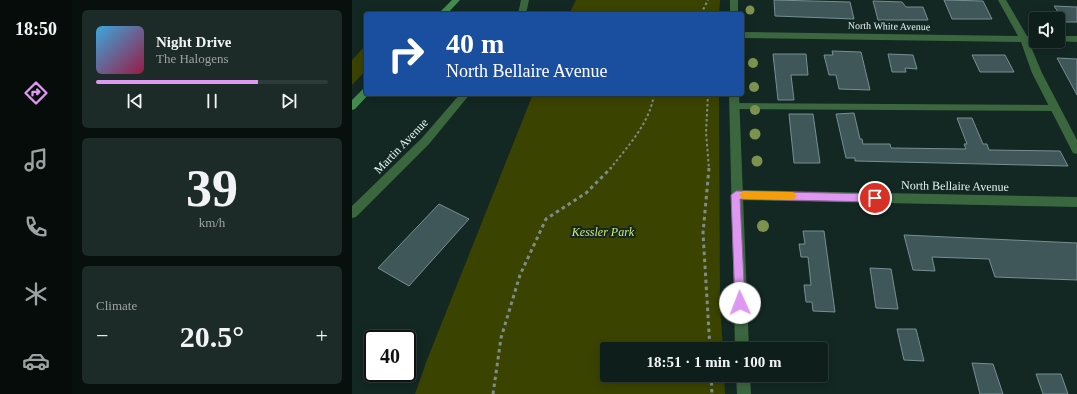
<!DOCTYPE html>
<html lang="en">
<head>
<meta charset="utf-8">
<style>
	body { margin:0; font-family:"Times New Roman",serif; background:#1c2b27; color:#f1f3f6; height:100vh; display:flex; flex-direction:column; font-size:15px; white-space:nowrap }
	* { box-sizing:border-box; margin:0 }
	p { font-size:13px; color:#9ba2a2 }
	.icon { flex:none; width:22px; height:22px; fill:none; stroke:currentColor; stroke-width:2; stroke-linecap:round; stroke-linejoin:round }
	.map { position:relative; flex:1; overflow:hidden }
	.side { display:flex; flex-direction:column; gap:10px; padding:10px; background:#08100e; width:280px }
	.side>* { flex:none }
	.hud { position:absolute; left:12px; top:12px; width:380px; height:84px; border-radius:4px; box-shadow:0 2px 10px #0003,0 0 0 1px #2e3c39; background:#1a4fa0; color:#fff; overflow:hidden }
	.controls { position:absolute; left:677px; top:12px; display:grid; gap:8px }
	.controls a { display:grid; place-items:center; width:36px; height:36px; border-radius:4px; background:#0e1e1a; box-shadow:0 2px 10px #0003,0 0 0 1px #2e3c39; font-size:20px }
	.speed { position:absolute; left:12px; top:330px; display:flex; gap:8px; font-size:20px; font-weight:700; text-align:center }
	.speed>* { display:grid; place-content:center; width:52px; height:52px; border-radius:50%; background:#0e1e1a; box-shadow:0 2px 10px #0003,0 0 0 1px #2e3c39; line-height:1 }
	.speed .limit { border:2px solid #111; border-radius:6px; background:#fff; color:#111 }
	.pin { position:absolute; display:grid; place-items:center; width:34px; height:34px; color:#fff; margin:-17px; border:2px solid #fff; border-radius:50%; box-shadow:0 1px 4px #0007 }
	.me { position:absolute; width:44px; margin:-22px; rotate:358deg; stroke-linejoin:round; filter:drop-shadow(0 0 3px #0008) }
	.turn { display:flex; align-items:center; gap:14px; height:84px; padding:0 16px; font-size:18px }
	.turn .icon { width:52px; height:52px; stroke-width:2.5 }
	.turn b { display:block; font-size:28px; line-height:34px }
	.big { font-size:30px; font-weight:600; line-height:1.1 }
	.side .card { flex:1; display:flex; flex-direction:column; justify-content:center; gap:6px; min-width:0; padding:0 14px; border-radius:6px; background:#1c2b27 }
	.side .dial { align-items:center; gap:0 }
	.dial b { font-size:52px; line-height:1 }
	.song { display:flex; align-items:center; gap:12px }
	.cover { width:48px; height:48px; border-radius:6px; background:linear-gradient(135deg,hsl(200 70% 55%),hsl(340 70% 35%)) }
	.played { height:4px; border-radius:2px; background:linear-gradient(90deg,#de98f2 70%,#2e3c39 70%) }
	.keys { display:flex; justify-content:space-around; direction:ltr }
	.heat { display:flex; justify-content:space-between; align-items:center; font-size:22px; direction:ltr }
	.trip { position:absolute; left:248px; top:342px; width:228px; height:40px; border-radius:4px; background:#0e1e1a; box-shadow:0 2px 10px #0003,0 0 0 1px #2e3c39; font-weight:600; line-height:40px; text-align:center }
	main { display:flex; flex:1; min-height:0 }
	.tab-bar { display:flex; flex-direction:column; width:72px; justify-content:space-around; align-items:center; background:#060c0a; color:#9ba2a2 }
	.tab-bar .icon { width:28px; height:28px }
	.tab-bar .selected { color:#de98f2 }
	.tab-bar b { font-size:18px; color:#f1f3f6 }
	.map>svg:first-child { display:block }
</style>
</head>
<body>
<main>
<nav class="tab-bar">
<b>18:50</b>
<svg class="icon selected" aria-label="directions" viewBox="0 0 24 24"><path d="M12 3l9 9-9 9-9-9zM9 14v-3h6M13 9l2 2-2 2"/></svg>
<svg class="icon" aria-label="music" viewBox="0 0 24 24"><path d="M9 18V5l10-2v13"/><circle cx="6" cy="18" r="3"/><circle cx="16" cy="16" r="3"/></svg>
<svg class="icon" aria-label="phone" viewBox="0 0 24 24"><path d="M5 4h4l2 5-3 2q2 4 5 5l2-3 5 2v4C11 20 4 13 5 4z"/></svg>
<svg class="icon" aria-label="climate" viewBox="0 0 24 24"><path d="M12 3v18M4 7l16 10M4 17L20 7"/></svg>
<svg class="icon" aria-label="car" viewBox="0 0 24 24"><path d="M5 17H2v-5l4-1 3-4h7l3 4 3 1v5h-3M9 17h6M6 11h13"/><circle cx="7" cy="17" r="2"/><circle cx="17" cy="17" r="2"/></svg>
</nav>
<section class="side">
<div class="card">
<div class="song"><i class="cover"></i><div><b>Night Drive</b><p>The Halogens</p></div></div>
<div class="played"></div>
<div class="keys"><svg class="icon" aria-label="previous" viewBox="0 0 24 24"><path d="M18 5L8 12l10 7zM5 5v14"/></svg><svg class="icon" aria-label="pause" viewBox="0 0 24 24"><path d="M8 5v14M16 5v14"/></svg><svg class="icon" aria-label="next" viewBox="0 0 24 24"><path d="M6 5l10 7-10 7zM19 5v14"/></svg></div>
</div>
<div class="card dial"><b>39</b><p>km/h</p></div>
<div class="card"><p>Climate</p>
<div class="heat"><a>−</a><b class="big">20.5°</b><a>+</a></div>
</div>
</section>
<div class="map">
<svg width="725" height="394" viewBox="0 0 725 394">
	<rect width="100%" height="100%" fill="#132823"/>
	<g fill="#3b4300">
		<path d="M 224,0 L 368,0 L 367,14 L 217,14 Z"/>
		<path d="M 14,45 L 14,70 L 0,85 L 0,60 Z"/>
		<path d="M 181,94 L 367,94 L 368,306 L 371,349 L 255,349 L 255,375 L 372,375 L 373,394 L 63,394 L 75,360 Z"/>
	</g>
	<g fill="#3f5759" stroke="#768f92">
		<path d="M 422,0 L 498,2 L 502,19 L 423,16 Z"/>
		<path d="M 592,0 L 631,1 L 640,19 L 600,19 Z"/>
		<path d="M 521,1 L 550,2 L 554,7 L 571,7 L 576,20 L 526,20 Z"/>
		<path d="M 702,6 L 725,7 L 725,22 L 713,22 Z"/>
		<path d="M 480,51 L 509,52 L 518,90 L 487,89 L 484,75 L 477,75 L 472,55 L 481,55 Z"/>
		<path d="M 421,54 L 454,54 L 456,75 L 439,75 L 442,100 L 426,100 Z"/>
		<path d="M 536,54 L 561,55 L 565,69 L 553,68 L 554,72 L 540,72 Z"/>
		<path d="M 620,55 L 653,55 L 662,72 L 628,72 Z"/>
		<path d="M 705,58 L 725,59 L 725,95 Z"/>
		<path d="M 502,113 L 508,139 L 510,139 L 511,144 L 538,144 L 539,148 L 614,149 L 612,144 L 615,144 L 605,118 L 620,118 L 631,144 L 635,144 L 637,150 L 708,151 L 716,166 L 503,161 L 503,158 L 494,158 L 484,114 Z"/>
		<path d="M 437,114 L 461,114 L 468,163 L 442,163 Z"/>
		<path d="M 87,204 L 117,219 L 57,286 L 26,268 Z"/>
		<path d="M 451,231 L 472,231 L 483,312 L 461,311 L 460,302 L 454,302 L 452,285 L 459,285 L 456,257 L 449,257 L 447,244 L 453,244 Z"/>
		<path d="M 552,235 L 725,243 L 725,280 L 643,277 L 637,259 L 580,257 L 583,271 L 561,270 Z"/>
		<path d="M 518,268 L 539,269 L 546,309 L 524,308 Z"/>
		<path d="M 545,329 L 564,329 L 572,361 L 552,360 Z"/>
		<path d="M 620,363 L 641,364 L 651,394 L 628,394 Z"/>
		<path d="M 684,374 L 709,374 L 716,394 L 691,394 Z"/>
	</g>
	<g fill="none" stroke-linecap="round" stroke-linejoin="round">
		<g stroke="#7c8d88" stroke-width="2" stroke-dasharray="2.5 2.5" stroke-linecap="butt">
			<path d="M 349,14 L 356,0"/>
			<path d="M 356,94 L 354,132 L 357,169"/>
			<path d="M 258,169 C 276,146 298,123 302,94"/>
		</g>
		<g stroke="#7c8d88" stroke-width="3" stroke-dasharray="3.5 3.5" stroke-linecap="butt">
			<path d="M 357,168 L 351,233 L 358,349"/>
			<path d="M 359,375 L 360,394"/>
			<path d="M 141,394 L 149,338 L 168,275 L 194,219 L 234,193 L 259,168"/>
		</g>
		<path fill="#3b673f" fill-rule="evenodd" d="M 383,103 L 702,105 L 706,108 L 702,111 L 383,109 L 379,106 Z"/>
		<g fill="#3b673f" fill-rule="evenodd">
			<path d="M 169,0 L 177,0 L 174,14 L 166,14 Z"/>
			<path d="M 646,0 L 654,0 L 675,36 L 684,36 L 684,41 L 687,41 L 677,42 L 690,73 L 725,140 L 725,154 L 721,153 L 680,73 L 669,42 L 390,38 L 390,32 L 666,36 Z"/>
			<path d="M 706,36 L 725,36 L 725,42 L 703,41 L 706,41 Z"/>
			<path d="M 108,94 L 118,94 L 77,144 L 4,217 L 0,218 L 0,206 L 70,138 Z"/>
			<path d="M 384,190 L 725,197 L 725,207 L 384,200 L 380,198 L 379,195 L 380,192 Z"/>
		</g>
		<g fill="#3b673f" fill-rule="evenodd">
			<rect x="378" y="0" width="8" height="14"/>
			<path d="M 377,94 L 387,94 L 397,349 L 383,349 Z"/>
			<path d="M 384,375 L 398,375 L 399,394 L 385,394 Z"/>
		</g>
		<g fill="#448c4d" fill-rule="evenodd">
			<path d="M 100,0 L 108,0 L 95,14 L 86,14 Z"/>
			<path d="M 14,88 L 14,94 L 17,94 L 3,109 L 0,110 L 0,100 L 11,89 Z"/>
		</g>
	</g>
	<g fill="#7d924e">
		<circle cx="398" cy="10" r="4.5"/>
		<circle cx="401" cy="63" r="5"/>
		<circle cx="402" cy="87" r="5"/>
		<circle cx="403" cy="110" r="5"/>
		<circle cx="403" cy="134" r="5.5"/>
		<circle cx="405" cy="161" r="5.5"/>
		<circle cx="411" cy="226" r="6"/>
	</g>
	<path fill="#de98f2" stroke="#90639d" d="M 384,191 L 523,194 L 528,198 L 523,202 L 388,199 L 393,303 L 392,307 L 388,308 L 384,307 L 383,303 L 379,195 Z"/>
	<path fill="#f59e0b" d="M 391,191 L 441,192 L 445,196 L 441,200 L 391,199 L 387,195 Z"/>
	<g text-anchor="middle" dominant-baseline="central" stroke-width="4" stroke-linejoin="round" paint-order="stroke">
		<g font-size="10" fill="#e8f5f1" stroke="#132823">
			<text transform="translate(537 26) rotate(1)">North White Avenue</text>
		</g>
		<g font-size="12" fill="#e8f5f1" stroke="#132823">
			<text transform="translate(49 146) rotate(-46)">Martin Avenue</text>
			<text transform="translate(603 186) rotate(1)">North Bellaire Avenue</text>
		</g>
		<g font-size="12" font-style="italic" fill="#d4e972" stroke="#132823">
			<text x="251" y="232">Kessler Park</text>
		</g>
	</g>
</svg>
<div class="controls">
<a><svg class="icon" aria-label="sound" viewBox="0 0 24 24"><path d="M4 9h4l5-4v14l-5-4H4zM17 9q2 3 0 6"/></svg></a>
</div>
<div class="speed"><div class="limit">40</div></div>
<div class="pin" style="left:523px;top:198px;background:#d93025"><svg class="icon" aria-label="arrive" viewBox="0 0 24 24"><path d="M6 21V4h12l-3 4 3 4H6"/></svg></div>
<svg class="me" style="left:388px;top:303px" viewBox="-20 -20 40 40"><circle r="19" fill="#fff"/><path d="M0-13L10 11 0 6-10 11z" fill="#de98f2"/></svg>
<div class="trip">18:51 · 1 min · 100 m</div>
<div class="hud">
<div class="turn"><svg class="icon" aria-label="right" viewBox="0 0 24 24"><path d="M7 20v-9h11M14 6l5 5-5 5"/></svg><div><b>40 m</b>North Bellaire Avenue</div></div>
</div>
</div>
</main>
</body>
</html>
